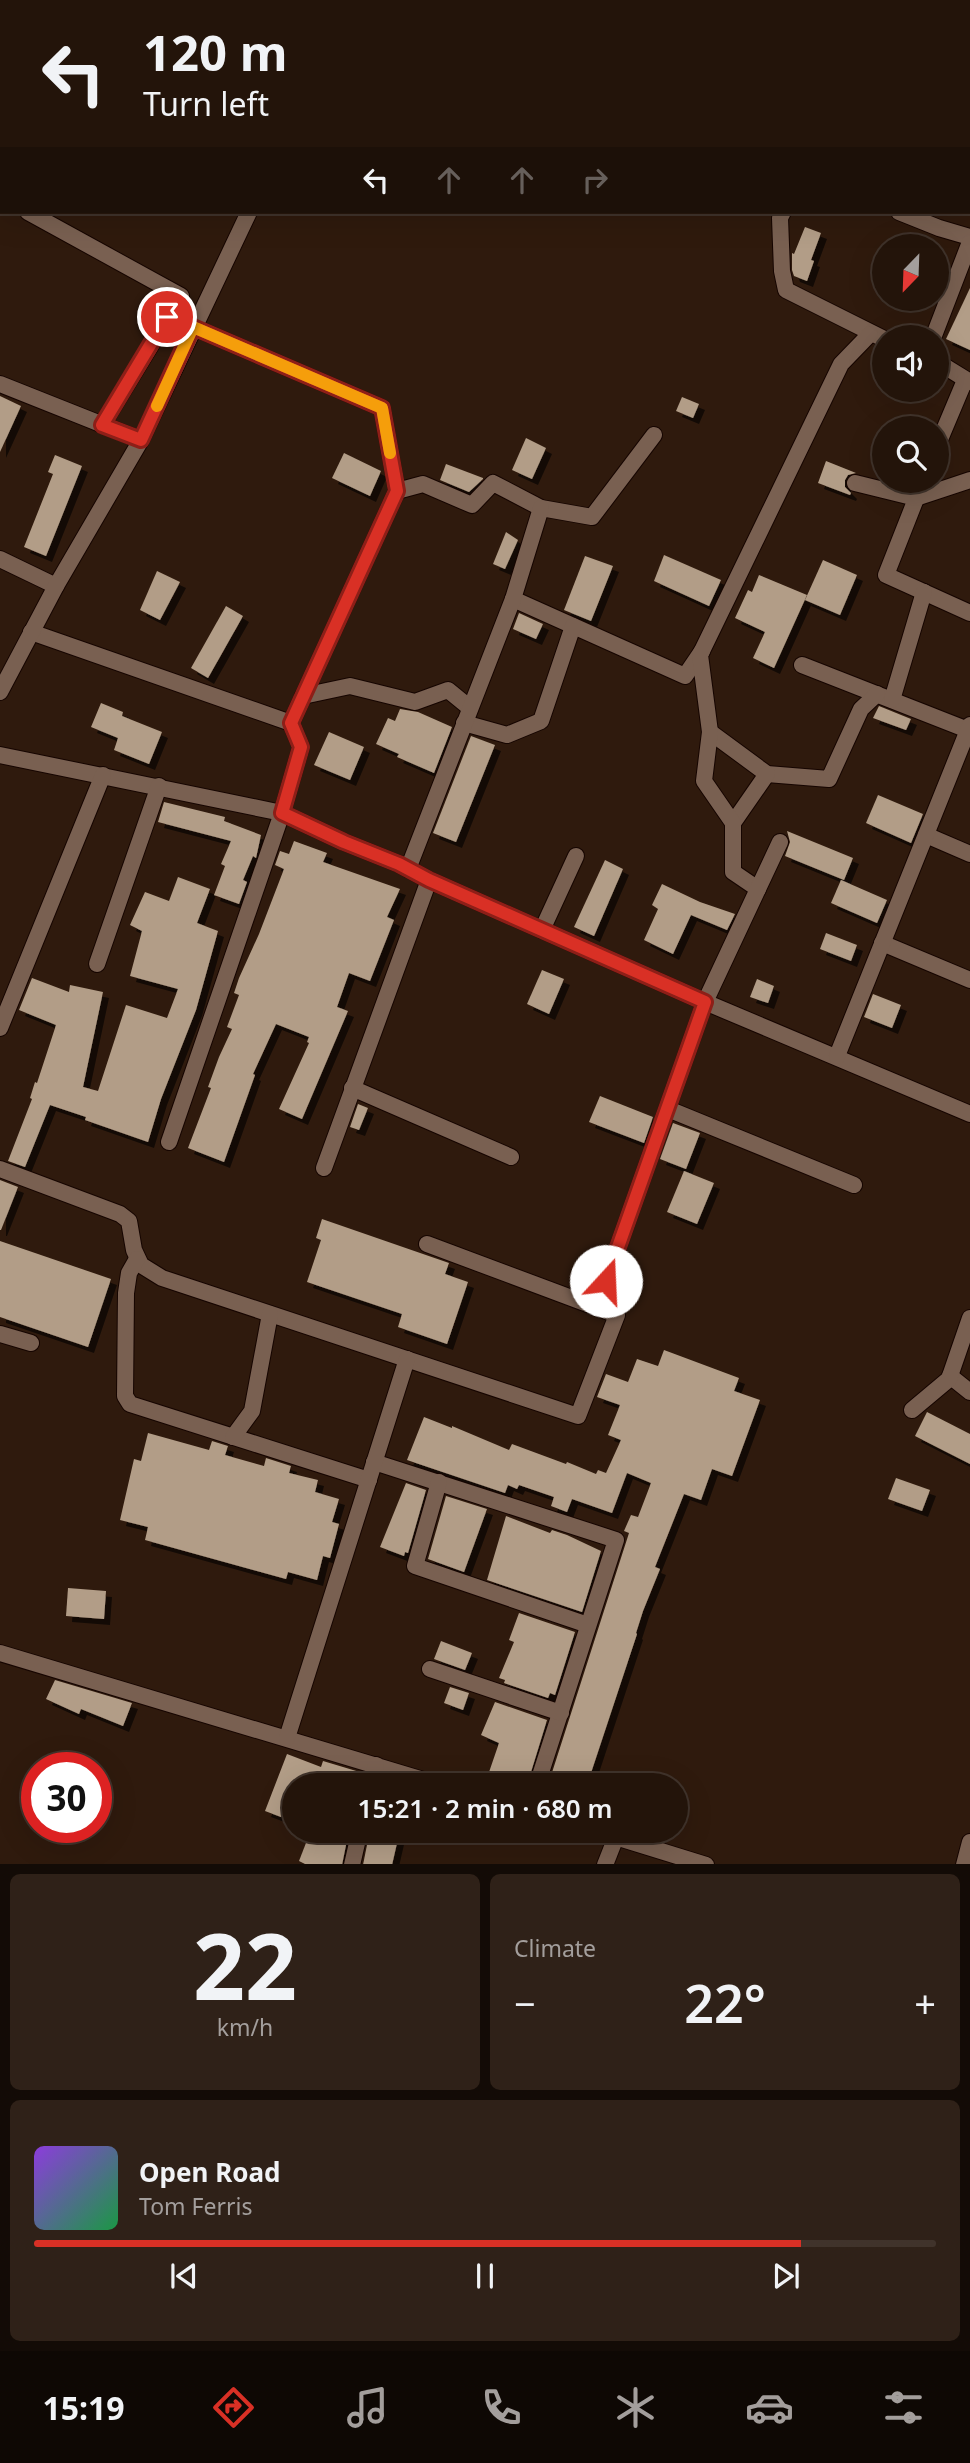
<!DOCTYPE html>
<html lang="en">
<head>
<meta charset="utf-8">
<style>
	body { margin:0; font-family:"Noto Sans",sans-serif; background:#2f2118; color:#f1f3f6; height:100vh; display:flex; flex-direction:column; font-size:26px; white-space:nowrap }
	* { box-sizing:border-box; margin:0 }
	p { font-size:23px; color:#a39e9c }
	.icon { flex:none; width:38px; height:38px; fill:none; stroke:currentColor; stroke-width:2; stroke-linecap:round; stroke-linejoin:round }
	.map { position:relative; height:1864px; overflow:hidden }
	.panel { display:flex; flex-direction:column; gap:10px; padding:10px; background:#130b06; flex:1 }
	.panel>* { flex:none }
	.guide { position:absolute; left:0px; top:0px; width:971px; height:214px; box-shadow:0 7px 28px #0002,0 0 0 2px #40332b; background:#23140a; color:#f1f3f6; overflow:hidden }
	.needle { width:46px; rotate:203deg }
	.tools { position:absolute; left:872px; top:234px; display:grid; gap:14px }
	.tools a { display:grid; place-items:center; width:77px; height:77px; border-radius:50%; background:#23140a; box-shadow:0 7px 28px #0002,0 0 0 2px #40332b; font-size:35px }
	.speed { position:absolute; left:21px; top:1752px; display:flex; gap:14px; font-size:35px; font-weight:700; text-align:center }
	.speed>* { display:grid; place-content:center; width:91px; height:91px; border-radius:50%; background:#23140a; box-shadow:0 7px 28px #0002,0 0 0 2px #40332b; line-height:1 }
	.speed .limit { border:10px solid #d22; background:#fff; color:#111 }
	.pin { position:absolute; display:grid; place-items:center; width:60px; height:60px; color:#fff; margin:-30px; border:4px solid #fff; border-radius:50%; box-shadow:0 2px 7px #0007 }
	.me { position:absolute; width:77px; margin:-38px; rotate:20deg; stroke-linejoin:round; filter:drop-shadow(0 0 5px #0008) }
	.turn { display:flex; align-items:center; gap:24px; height:147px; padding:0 28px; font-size:32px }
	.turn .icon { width:91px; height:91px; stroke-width:2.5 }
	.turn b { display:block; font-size:49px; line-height:60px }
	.lanes { display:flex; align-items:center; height:66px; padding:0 28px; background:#0003; justify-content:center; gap:35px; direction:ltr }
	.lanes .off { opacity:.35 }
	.big { font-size:52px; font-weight:600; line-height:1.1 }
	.panel .card { flex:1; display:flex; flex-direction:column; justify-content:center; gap:10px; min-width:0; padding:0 24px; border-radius:10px; background:#2f2118 }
	.panel .dial { align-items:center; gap:0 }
	.dial b { font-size:91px; line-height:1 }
	.song { display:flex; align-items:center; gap:21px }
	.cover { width:84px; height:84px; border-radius:10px; background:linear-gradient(135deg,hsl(270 70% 55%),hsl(140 70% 35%)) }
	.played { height:7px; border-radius:4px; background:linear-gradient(90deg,#d93025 85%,#40332b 85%) }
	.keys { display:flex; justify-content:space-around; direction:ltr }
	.heat { display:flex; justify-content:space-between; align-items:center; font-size:38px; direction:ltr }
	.panel .tiles { flex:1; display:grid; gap:10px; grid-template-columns:1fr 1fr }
	.card:last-child { grid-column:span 2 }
	.trip { position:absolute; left:282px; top:1773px; width:406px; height:70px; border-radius:35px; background:#23140a; box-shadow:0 7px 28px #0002,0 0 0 2px #40332b; font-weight:600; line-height:70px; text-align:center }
	.tabs { display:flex; height:112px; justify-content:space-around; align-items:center; background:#0e0804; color:#a39e9c }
	.tabs .icon { width:49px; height:49px }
	.tabs .selected { color:#d93025 }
	.tabs b { font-size:32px; color:#f1f3f6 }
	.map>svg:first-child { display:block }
</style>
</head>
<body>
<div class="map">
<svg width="970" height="1865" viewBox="0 0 970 1865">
	<defs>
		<filter id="shadow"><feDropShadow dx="6" dy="6" stdDeviation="0" flood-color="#0009"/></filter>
	</defs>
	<rect width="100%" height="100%" fill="#2f1a0d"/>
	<g fill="#b29d87" filter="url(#shadow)">
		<path d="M 805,227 L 821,233 L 811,260 L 814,261 L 807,281 L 794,276 L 792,270 L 792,253 L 794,254 Z"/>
		<path d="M 970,288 L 970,350 L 946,339 Z"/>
		<path d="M 0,396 L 21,406 L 0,452 Z"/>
		<path d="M 682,397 L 699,404 L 693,418 L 676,411 Z"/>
		<path d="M 526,438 L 546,448 L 532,479 L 512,470 Z"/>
		<path d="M 344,453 L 381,471 L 370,496 L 332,478 Z"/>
		<path d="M 55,455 L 82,466 L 46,556 L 24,547 L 53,474 L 48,472 Z"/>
		<path d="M 826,461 L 856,473 L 848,475 L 845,480 L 845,487 L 851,493 L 850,495 L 818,483 Z"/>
		<path d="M 446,464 L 483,478 L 483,479 L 469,492 L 440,480 Z"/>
		<path d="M 506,532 L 518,540 L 505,569 L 493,564 Z"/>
		<path d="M 664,555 L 721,580 L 709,606 L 654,581 Z"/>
		<path d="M 585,556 L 613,566 L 591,621 L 564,610 Z"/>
		<path d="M 823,560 L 857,575 L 840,615 L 805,600 Z"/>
		<path d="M 157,571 L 180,582 L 160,620 L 140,610 Z"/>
		<path d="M 759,575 L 807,595 L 774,668 L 753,658 L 765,632 L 735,618 L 748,590 L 752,592 Z"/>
		<path d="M 226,606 L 243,616 L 208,678 L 191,668 Z"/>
		<path d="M 519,613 L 543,624 L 536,639 L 513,629 Z"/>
		<path d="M 101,703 L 123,712 L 122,716 L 162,732 L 149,764 L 114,750 L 118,738 L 91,727 Z"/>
		<path d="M 879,706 L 911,719 L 906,730 L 873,718 Z"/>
		<path d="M 400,709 L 418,712 L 452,727 L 434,773 L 397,757 L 399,754 L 376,744 L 388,718 L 395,721 Z"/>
		<path d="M 329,732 L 364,747 L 350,780 L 314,765 Z"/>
		<path d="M 471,736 L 495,745 L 456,842 L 433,833 Z"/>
		<path d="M 878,795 L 923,814 L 911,843 L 866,823 Z"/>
		<path d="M 164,802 L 225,817 L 224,821 L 261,835 L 256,858 L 253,856 L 243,880 L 247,882 L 239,904 L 214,895 L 225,866 L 221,864 L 231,841 L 158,822 Z"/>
		<path d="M 787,831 L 853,858 L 844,880 L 785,856 L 790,842 Z"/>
		<path d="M 294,841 L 327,853 L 323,862 L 400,889 L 387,917 L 394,920 L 370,981 L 349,973 L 337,1007 L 348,1011 L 302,1119 L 279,1109 L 309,1043 L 307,1042 L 309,1037 L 276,1024 L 253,1074 L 255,1075 L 224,1162 L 188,1148 L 211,1088 L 208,1087 L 219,1057 L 232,1029 L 227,1027 L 239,995 L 234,993 L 239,978 L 259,934 L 284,869 L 275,865 L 280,851 L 289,854 Z"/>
		<path d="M 605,860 L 623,869 L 594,936 L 574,927 Z"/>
		<path d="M 178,877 L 210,889 L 197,923 L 218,931 L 196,1010 L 161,1099 L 148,1142 L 85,1120 L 86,1117 L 50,1105 L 25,1167 L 8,1161 L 32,1099 L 30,1098 L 35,1082 L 37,1083 L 56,1025 L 19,1010 L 32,978 L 69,992 L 70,985 L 103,992 L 83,1087 L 98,1091 L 126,1005 L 167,1018 L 178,989 L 130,976 L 142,931 L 130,925 L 145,892 L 169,901 Z"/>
		<path d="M 841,880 L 887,900 L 877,923 L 831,903 Z"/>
		<path d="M 662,884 L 700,902 L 735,914 L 727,930 L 691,915 L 673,954 L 644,940 L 658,909 L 652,905 Z"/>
		<path d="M 826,933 L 857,945 L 851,961 L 820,949 Z"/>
		<path d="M 542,970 L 564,979 L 549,1014 L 527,1004 Z"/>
		<path d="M 757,979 L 774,986 L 768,1003 L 750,997 Z"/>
		<path d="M 873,994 L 901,1005 L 892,1028 L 864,1017 Z"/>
		<path d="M 600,1096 L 653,1117 L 644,1143 L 589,1122 Z"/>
		<path d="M 358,1104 L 368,1108 L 359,1130 L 350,1127 Z"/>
		<path d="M 673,1123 L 700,1133 L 686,1169 L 660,1159 Z"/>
		<path d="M 684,1171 L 714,1183 L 697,1224 L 667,1212 Z"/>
		<path d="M 0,1180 L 18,1187 L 1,1230 L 0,1230 Z"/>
		<path d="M 322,1219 L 449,1263 L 445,1274 L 468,1282 L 447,1344 L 398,1327 L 402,1314 L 307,1282 L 321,1240 L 316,1238 Z"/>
		<path d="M 0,1241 L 111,1279 L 88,1347 L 0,1317 Z"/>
		<path d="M 664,1350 L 739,1378 L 734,1391 L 760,1400 L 732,1476 L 712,1469 L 701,1500 L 684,1494 L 655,1567 L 660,1569 L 643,1611 L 636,1633 L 637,1634 L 587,1785 L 548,1785 L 629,1533 L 624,1531 L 631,1515 L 638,1517 L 651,1483 L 627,1473 L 612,1513 L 572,1499 L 567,1512 L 551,1506 L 554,1497 L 519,1485 L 517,1489 L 508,1485 L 505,1493 L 407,1460 L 424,1417 L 452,1428 L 452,1426 L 509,1450 L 512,1444 L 566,1464 L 567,1462 L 596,1474 L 598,1470 L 606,1473 L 621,1440 L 608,1435 L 620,1405 L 597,1397 L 606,1374 L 628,1382 L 637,1359 L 658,1366 Z"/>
		<path d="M 927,1412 L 970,1434 L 970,1464 L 915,1436 Z"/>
		<path d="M 148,1433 L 209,1450 L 212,1441 L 228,1446 L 225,1455 L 264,1466 L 266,1458 L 291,1466 L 289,1473 L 318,1480 L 315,1492 L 339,1499 L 332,1522 L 339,1524 L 330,1558 L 323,1556 L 317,1580 L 288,1572 L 286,1579 L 145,1540 L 148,1527 L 120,1520 L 134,1459 L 141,1461 Z"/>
		<path d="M 896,1478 L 930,1490 L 922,1511 L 888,1499 Z"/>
		<path d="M 406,1483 L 426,1490 L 408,1553 L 405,1552 L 404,1556 L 380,1547 Z"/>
		<path d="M 446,1496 L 487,1509 L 464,1572 L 428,1559 Z"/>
		<path d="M 506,1516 L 550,1533 L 552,1530 L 567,1535 L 601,1551 L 582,1612 L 487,1580 Z"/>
		<path d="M 68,1588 L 106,1591 L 104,1619 L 66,1616 Z"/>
		<path d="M 519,1613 L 575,1632 L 555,1695 L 550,1693 L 548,1698 L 504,1683 L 505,1680 L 499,1678 L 514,1642 L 509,1640 Z"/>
		<path d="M 441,1641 L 472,1653 L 465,1670 L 434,1659 Z"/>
		<path d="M 55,1680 L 132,1703 L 123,1726 L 81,1709 L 79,1714 L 46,1699 Z"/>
		<path d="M 450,1687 L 469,1693 L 463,1710 L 444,1703 Z"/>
		<path d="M 495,1702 L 547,1720 L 527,1785 L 509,1785 L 487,1778 L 499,1743 L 481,1735 Z"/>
		<path d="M 287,1754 L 321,1767 L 323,1761 L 363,1773 L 361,1785 L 341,1785 L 326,1779 L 324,1785 L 293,1785 L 281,1817 L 265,1811 Z"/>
		<path d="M 311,1830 L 337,1830 L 348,1835 L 342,1865 L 307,1865 L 299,1861 Z"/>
		<path d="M 370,1830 L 400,1830 L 392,1865 L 363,1865 Z"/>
	</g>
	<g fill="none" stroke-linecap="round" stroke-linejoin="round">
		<g stroke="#160500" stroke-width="18">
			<g id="minor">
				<path d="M 507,0 L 511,2"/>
				<path d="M 355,2 L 355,0"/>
				<path d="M 641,2 L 642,0"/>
				<path d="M 723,2 L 723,0"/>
				<path d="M 839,2 L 839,0"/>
				<path d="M 970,112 L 970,113"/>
				<path d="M 970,149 L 970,148"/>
				<path d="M 0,197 L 2,198"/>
				<path d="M 28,212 L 181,296 L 102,425"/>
				<path d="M 783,212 L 780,218 L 782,271 L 786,290 L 884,339"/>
				<path d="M 899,212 L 939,228 L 970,237"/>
				<path d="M 193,327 L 382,408 L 397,491 L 423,484 L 472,505 L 493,483 L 541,508 L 592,517 L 654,435"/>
				<path d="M 933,338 L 970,242"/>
				<path d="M 936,361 L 970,382"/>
				<path d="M 0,384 L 141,440"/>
				<path d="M 936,449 L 965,380"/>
				<path d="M 923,481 L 886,575 L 970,613"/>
				<path d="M 855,483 L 916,498 L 970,480"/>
				<path d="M 0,559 L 56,586"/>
				<path d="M 513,599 L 685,676 L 702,651"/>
				<path d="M 31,632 L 291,723"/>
				<path d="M 802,665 L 968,730"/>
				<path d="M 0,692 L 56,586 L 141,440 L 249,212"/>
				<path d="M 303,696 L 350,686 L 415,702 L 448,690 L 470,708"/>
				<path d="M 892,700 L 924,592"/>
				<path d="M 464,723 L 507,735 L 541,721 L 573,626"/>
				<path d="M 710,732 L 767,774 L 829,779 L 861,709 L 877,694"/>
				<path d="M 0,755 L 282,813 L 344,842 L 399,864 L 429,880 L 705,1002 L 970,1114"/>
				<path d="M 733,823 L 767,774"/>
				<path d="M 926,835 L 970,854"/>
				<path d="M 408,869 L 513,599 L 541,508"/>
				<path d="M 758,889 L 733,872 L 733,823 L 704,781 L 710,732 L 700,655 L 841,364 L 870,334"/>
				<path d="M 542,930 L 576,856"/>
				<path d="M 882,943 L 970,980"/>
				<path d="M 97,964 L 159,786"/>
				<path d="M 0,1028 L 103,775"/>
				<path d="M 837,1056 L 970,725"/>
				<path d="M 352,1088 L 511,1157"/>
				<path d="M 668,1109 L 854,1185"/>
				<path d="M 169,1142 L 282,813 L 301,747 L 291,723 L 397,491"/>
				<path d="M 324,1168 L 429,880"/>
				<path d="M 0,1169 L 120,1214 L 129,1221 L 134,1250 L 141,1265 L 162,1278 L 578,1416 L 617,1315 L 427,1244"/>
				<path d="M 137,1259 L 129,1273 L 126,1293 L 125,1396 L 130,1404 L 369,1480"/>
				<path d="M 606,1281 L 705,1002 L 780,842"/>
				<path d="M 0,1334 L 31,1343"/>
				<path d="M 950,1376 L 970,1392"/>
				<path d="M 912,1410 L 949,1379 L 970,1318"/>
				<path d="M 233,1437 L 252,1411 L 270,1314"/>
				<path d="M 374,1462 L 616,1540 L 537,1785"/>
				<path d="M 439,1482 L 415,1566 L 588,1625"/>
				<path d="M 0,1653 L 440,1785"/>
				<path d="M 430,1669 L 561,1713"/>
				<path d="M 287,1738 L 407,1359"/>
				<path d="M 371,1785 L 376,1765"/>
				<path d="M 593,1830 L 706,1865"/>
				<path d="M 352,1865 L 360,1830"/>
				<path d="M 605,1865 L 616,1837"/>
				<path d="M 964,1865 L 970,1842"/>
			</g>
		</g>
		<use href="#minor" stroke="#796051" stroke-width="16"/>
	</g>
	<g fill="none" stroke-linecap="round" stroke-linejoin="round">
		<g stroke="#8d1f18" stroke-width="18">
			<path id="route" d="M 167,317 L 102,425 L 141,440 L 193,327 L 382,408 L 397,491 L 291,723 L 301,747 L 282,813 L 344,842 L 399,864 L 429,880 L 705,1002 L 606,1281"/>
		</g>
		<use href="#route" stroke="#d93025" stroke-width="12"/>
		<path stroke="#f59e0b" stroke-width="12" d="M 157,406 L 193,327 L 382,408 L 390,453"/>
	</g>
</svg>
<div class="tools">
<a><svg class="needle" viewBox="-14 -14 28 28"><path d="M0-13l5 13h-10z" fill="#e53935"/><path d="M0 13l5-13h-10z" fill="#a39e9c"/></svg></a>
<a><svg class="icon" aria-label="sound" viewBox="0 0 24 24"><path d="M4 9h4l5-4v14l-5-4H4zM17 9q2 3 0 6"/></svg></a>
<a><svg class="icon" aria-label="search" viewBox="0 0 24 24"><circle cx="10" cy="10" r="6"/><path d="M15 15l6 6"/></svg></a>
</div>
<div class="speed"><div class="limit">30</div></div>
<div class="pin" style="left:167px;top:317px;background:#d93025"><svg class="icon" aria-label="arrive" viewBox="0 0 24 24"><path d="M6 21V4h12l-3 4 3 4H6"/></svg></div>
<svg class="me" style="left:606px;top:1281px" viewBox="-20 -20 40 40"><circle r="19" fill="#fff"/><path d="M0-13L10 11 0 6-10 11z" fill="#d93025"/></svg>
<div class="trip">15:21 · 2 min · 680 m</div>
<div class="guide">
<div class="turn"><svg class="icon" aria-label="left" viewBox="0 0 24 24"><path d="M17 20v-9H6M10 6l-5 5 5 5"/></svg><div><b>120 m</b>Turn left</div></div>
<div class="lanes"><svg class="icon" aria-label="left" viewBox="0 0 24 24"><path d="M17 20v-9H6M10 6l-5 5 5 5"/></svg><svg class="icon off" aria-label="ahead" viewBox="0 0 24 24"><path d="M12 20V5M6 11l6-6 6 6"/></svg><svg class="icon off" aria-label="ahead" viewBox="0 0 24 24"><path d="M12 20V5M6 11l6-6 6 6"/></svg><svg class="icon off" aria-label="right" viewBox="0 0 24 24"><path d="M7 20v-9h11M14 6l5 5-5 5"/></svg></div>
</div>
</div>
<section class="panel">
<div class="tiles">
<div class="card dial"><b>22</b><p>km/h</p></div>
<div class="card"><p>Climate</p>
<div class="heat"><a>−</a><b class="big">22°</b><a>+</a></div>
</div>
<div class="card">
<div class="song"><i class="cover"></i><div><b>Open Road</b><p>Tom Ferris</p></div></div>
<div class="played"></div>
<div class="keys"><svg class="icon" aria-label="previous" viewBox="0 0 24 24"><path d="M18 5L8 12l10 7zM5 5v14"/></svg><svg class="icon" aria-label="pause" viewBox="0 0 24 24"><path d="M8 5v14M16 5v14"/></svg><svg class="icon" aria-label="next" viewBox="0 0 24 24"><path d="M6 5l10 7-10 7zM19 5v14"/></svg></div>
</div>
</div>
</section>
<nav class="tabs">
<b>15:19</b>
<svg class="icon selected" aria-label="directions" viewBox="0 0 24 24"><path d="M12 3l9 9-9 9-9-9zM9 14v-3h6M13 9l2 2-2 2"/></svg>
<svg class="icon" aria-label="music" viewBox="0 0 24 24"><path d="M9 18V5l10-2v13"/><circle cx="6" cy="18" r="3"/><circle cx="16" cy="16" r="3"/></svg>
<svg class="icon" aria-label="phone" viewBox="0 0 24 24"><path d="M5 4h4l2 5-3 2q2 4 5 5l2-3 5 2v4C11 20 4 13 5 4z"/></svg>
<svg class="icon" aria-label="climate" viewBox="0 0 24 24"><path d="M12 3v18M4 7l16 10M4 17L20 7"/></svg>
<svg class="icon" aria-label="car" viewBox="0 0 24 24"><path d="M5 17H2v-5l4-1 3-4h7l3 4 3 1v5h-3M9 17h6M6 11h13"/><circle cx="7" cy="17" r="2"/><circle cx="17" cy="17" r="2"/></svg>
<svg class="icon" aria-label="filters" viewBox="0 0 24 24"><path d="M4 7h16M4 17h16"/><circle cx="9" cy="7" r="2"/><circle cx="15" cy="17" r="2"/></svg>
</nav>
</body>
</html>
